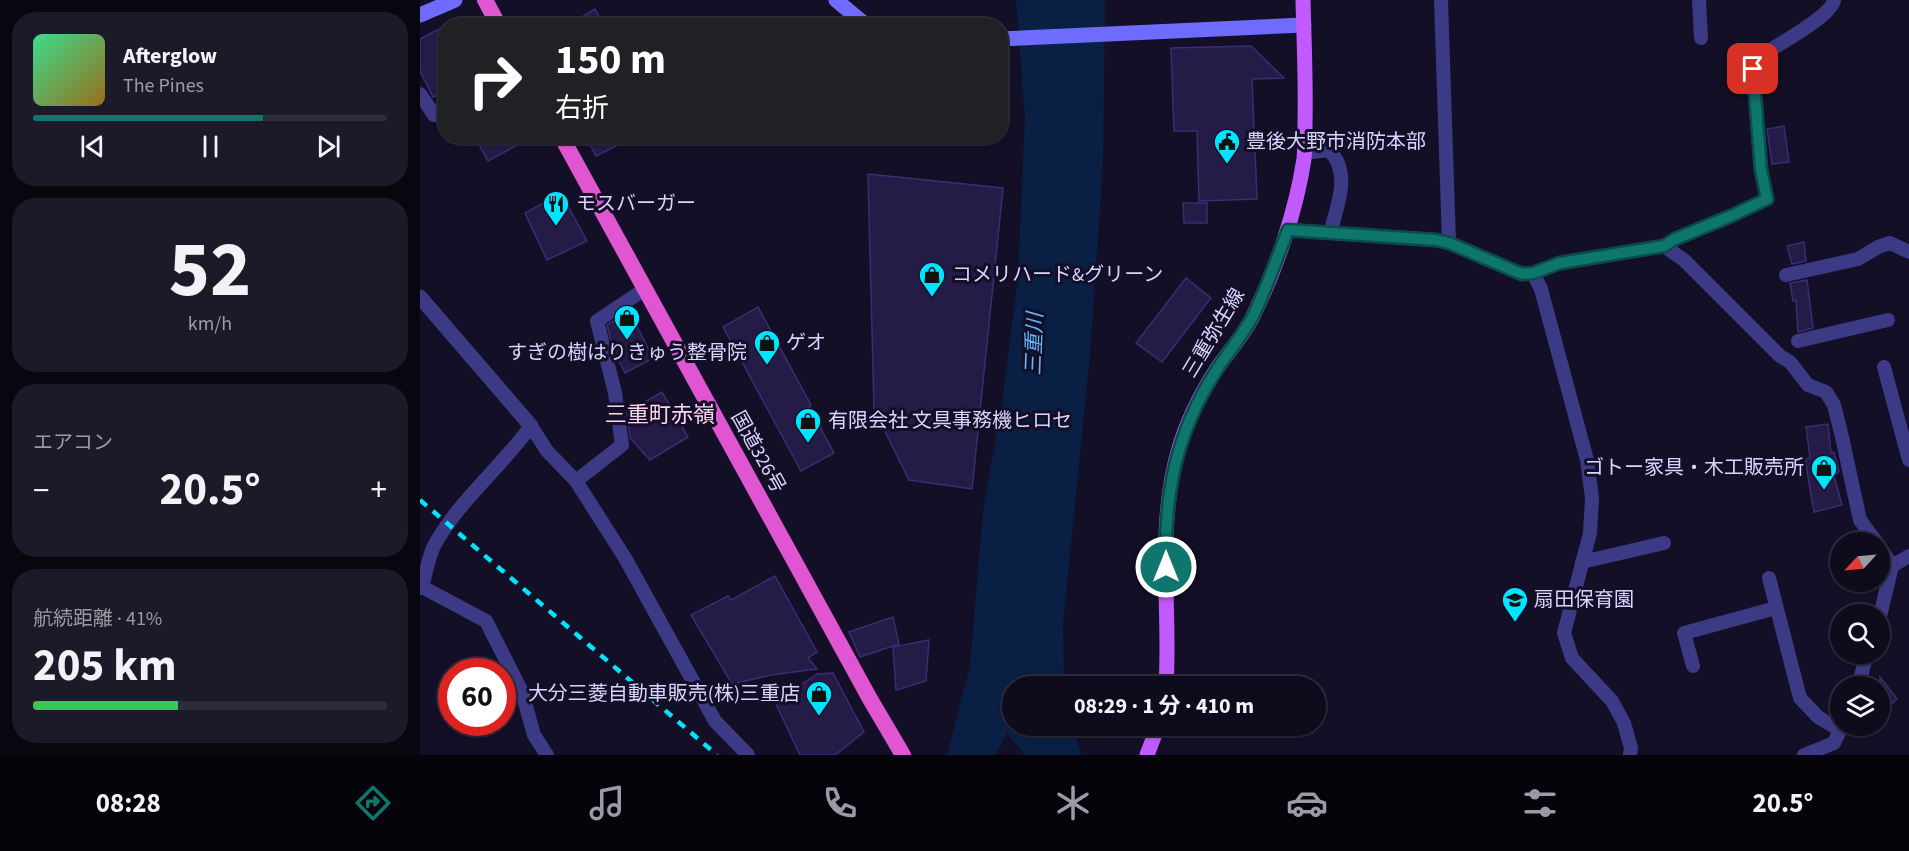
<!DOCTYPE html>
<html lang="ja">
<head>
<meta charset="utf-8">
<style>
	body { margin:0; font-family:"Source Sans 3","Noto Sans JP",sans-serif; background:#1c1929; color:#f1f3f6; height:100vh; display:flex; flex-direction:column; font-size:22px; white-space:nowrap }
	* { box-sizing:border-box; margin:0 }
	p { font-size:20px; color:#9b9ba3 }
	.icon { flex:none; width:33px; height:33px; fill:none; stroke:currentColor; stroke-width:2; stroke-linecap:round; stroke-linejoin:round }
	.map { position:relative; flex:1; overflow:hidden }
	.side { display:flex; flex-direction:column; gap:12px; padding:12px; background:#08060f; width:420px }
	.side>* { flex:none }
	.hud { position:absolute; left:18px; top:18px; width:570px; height:126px; border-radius:24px; box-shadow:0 2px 4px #0004,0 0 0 2px #2e2b3b; background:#202124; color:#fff; overflow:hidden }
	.needle { width:39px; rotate:244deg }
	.buttons { position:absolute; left:1410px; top:532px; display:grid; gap:12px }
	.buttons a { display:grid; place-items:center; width:60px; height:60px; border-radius:50%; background:#0e0b1c; box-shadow:0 2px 4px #0004,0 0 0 2px #2e2b3b; font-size:30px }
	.speed { position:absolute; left:18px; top:658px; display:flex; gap:12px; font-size:30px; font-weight:700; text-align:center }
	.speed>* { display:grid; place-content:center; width:78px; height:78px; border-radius:50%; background:#0e0b1c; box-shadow:0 2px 4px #0004,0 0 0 2px #2e2b3b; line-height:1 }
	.speed .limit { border:9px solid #d22; background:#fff; color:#111 }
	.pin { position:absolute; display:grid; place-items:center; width:51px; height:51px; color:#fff; margin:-26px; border-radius:12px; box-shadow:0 3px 9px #0006 }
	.me { position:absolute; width:66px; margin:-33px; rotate:0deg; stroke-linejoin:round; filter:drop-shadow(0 0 4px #0008) }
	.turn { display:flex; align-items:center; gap:21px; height:126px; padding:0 18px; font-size:27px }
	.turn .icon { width:78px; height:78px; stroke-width:2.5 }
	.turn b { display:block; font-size:42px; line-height:51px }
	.big { font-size:45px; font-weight:700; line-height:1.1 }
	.side .tile { flex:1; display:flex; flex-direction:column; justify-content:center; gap:9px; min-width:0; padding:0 21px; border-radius:24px; background:#1c1929 }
	.side .dial { align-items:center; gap:0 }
	.dial b { font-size:78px; line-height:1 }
	.song { display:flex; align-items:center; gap:18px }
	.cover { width:72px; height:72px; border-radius:9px; background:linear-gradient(135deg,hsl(150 70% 55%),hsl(40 70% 35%)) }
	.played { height:6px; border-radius:3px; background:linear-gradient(90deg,#0f766e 65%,#2e2b3b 65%) }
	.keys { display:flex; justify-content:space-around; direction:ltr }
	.heat { display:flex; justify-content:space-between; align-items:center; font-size:33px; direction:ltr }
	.charge { height:9px; border-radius:4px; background:linear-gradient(90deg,#34c759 41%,#2e2b3b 0) }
	.trip { position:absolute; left:582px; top:676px; width:324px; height:60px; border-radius:30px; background:#0e0b1c; box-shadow:0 2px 4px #0004,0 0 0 2px #2e2b3b; font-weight:700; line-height:60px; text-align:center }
	.tabs { display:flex; height:96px; justify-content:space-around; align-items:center; background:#06040b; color:#9b9ba3 }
	.tabs .icon { width:42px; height:42px }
	.tabs .selected { color:#0f766e }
	.tabs b { font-size:27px; color:#f1f3f6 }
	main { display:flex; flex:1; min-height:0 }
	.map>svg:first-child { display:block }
</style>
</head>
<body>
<main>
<section class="side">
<div class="tile">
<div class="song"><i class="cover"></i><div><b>Afterglow</b><p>The Pines</p></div></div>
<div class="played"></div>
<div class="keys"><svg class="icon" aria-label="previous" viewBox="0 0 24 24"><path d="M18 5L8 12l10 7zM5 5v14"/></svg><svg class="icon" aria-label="pause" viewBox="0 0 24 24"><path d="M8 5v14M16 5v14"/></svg><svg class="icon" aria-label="next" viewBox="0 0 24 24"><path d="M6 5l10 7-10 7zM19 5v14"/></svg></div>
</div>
<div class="tile dial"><b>52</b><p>km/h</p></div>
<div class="tile"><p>エアコン</p>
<div class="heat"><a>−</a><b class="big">20.5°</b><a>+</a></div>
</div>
<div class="tile"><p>航続距離 · 41%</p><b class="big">205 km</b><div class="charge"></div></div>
</section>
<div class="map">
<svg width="1489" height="755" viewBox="0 0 1489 755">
	<rect width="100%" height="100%" fill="#130f26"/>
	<path fill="#0a1f44" d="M 596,0 L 685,0 L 683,162 L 670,355 L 643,623 L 644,687 L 592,687 L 592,726 L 653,726 L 661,755 L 605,755 L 587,733 L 575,755 L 527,755 L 550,666 L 563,511 L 582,403 L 598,278 L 605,118 Z"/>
	<g fill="#241b47" stroke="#3b2d73" stroke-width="1.5">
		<path d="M 175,9 L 184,26 L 147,26 Z"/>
		<path d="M 21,28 L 26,37 L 26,91 L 13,97 L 0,71 L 0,39 Z"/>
		<path d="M 831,46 L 864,78 L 832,79 L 837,199 L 779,201 L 777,131 L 754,131 L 751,48 Z"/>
		<path d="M 1364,126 L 1369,162 L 1352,164 L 1347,129 Z"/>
		<path d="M 54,136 L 114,136 L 68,161 Z"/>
		<path d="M 166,136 L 216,136 L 176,156 Z"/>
		<path d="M 448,174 L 583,188 L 552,489 L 489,480 L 454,409 Z"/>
		<path d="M 141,193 L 167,241 L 127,260 L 105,213 Z"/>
		<path d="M 763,203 L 787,203 L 787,223 L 764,223 Z"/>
		<path d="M 1384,242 L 1386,261 L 1372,264 L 1367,246 Z"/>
		<path d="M 766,278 L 791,298 L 742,362 L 716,343 Z"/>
		<path d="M 1387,280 L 1393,328 L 1378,332 L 1376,300 L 1373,301 L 1370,283 Z"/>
		<path d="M 338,307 L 391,405 L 389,406 L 414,453 L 381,471 L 303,327 Z"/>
		<path d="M 209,311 L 233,358 L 205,373 L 193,349 L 187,325 Z"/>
		<path d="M 242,392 L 268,437 L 230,460 L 210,438 L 207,412 Z"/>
		<path d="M 1408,424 L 1411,453 L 1414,452 L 1419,471 L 1414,476 L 1422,505 L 1394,512 L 1385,459 L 1390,458 L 1386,427 Z"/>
		<path d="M 355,576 L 397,652 L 388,658 L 397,669 L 351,675 L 312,684 L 271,615 L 308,596 L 311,600 Z"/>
		<path d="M 473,617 L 479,644 L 440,657 L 429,632 Z"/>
		<path d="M 509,640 L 506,681 L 476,690 L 473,647 Z"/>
		<path d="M 413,673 L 444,732 L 415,755 L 380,755 L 355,702 L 397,674 Z"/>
		<path d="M 1460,677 L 1477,699 L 1460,714 Z"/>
	</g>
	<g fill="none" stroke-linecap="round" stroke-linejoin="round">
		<g stroke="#3d3a85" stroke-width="14">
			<path d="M 1021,0 L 1029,243"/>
			<path d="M 1279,0 L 1281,38"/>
			<path d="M 0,94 L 14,115 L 26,107"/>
			<path d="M 884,153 L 909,150 C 932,173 917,206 910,233"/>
			<path d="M 868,230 L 1015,240 L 1029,243 L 1102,274 L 1113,273 L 1140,263 L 1244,246 L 1264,260 L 1360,356 L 1370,362 L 1388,385 L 1406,392 L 1414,405 L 1422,437 L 1440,520 L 1457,543"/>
			<path d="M 1244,246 L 1255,239 L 1311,216 L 1347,199 L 1341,170 L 1333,69 C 1336,64 1340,58 1345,54 C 1359,43 1411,17 1414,0"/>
			<path d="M 1113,273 L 1121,289 L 1167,460 L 1172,498 L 1170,533 L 1144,633 L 1152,658 L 1192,701 L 1204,723 L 1211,748 L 1210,755"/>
			<path d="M 1366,275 L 1438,259 L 1458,247 L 1470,243 L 1489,252"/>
			<path d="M 1378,341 L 1468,320"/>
			<path d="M 1464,367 L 1489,460"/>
			<path d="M 156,481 L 202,445 L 195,393 L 177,321 L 225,289"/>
			<path d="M 1460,547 L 1472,566"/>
			<path d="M 1162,562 L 1244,543"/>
			<path d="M 1349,578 L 1380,698 L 1398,717 L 1420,730"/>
			<path d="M 2,587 L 66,621 L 102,692 L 114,735 L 127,755"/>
			<path d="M 0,588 L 2,587 C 6,574 8,558 14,546 C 36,504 82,466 111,426 L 127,451 L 156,481 L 205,558 L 295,721 L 328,755"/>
			<path d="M 1460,616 L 1472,566 L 1489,556"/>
			<path d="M 1273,666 L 1264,633 L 1356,608"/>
			<path d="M 1438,687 L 1447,654"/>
			<path d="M 1384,755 L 1414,743 L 1422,726"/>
		</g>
		<path stroke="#3d3a85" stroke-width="15" d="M 0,297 L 111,426"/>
		<g stroke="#6f6bff" stroke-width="15">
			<path d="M 416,0 L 447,26"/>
			<path d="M 0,15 L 35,0"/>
			<path d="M 580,39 L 884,25"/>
		</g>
		<g stroke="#c25bff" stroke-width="15">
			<path d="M 746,687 C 751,608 736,530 758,452 C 766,423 780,395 796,370 C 808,352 825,334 834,314 C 857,267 876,211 884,159 C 885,147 885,134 885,123 C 886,82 884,41 883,0"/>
			<path d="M 727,755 L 738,726"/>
		</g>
		<g stroke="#e055d1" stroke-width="16">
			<path d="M 65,0 L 79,26"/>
			<path d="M 141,136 L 450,699 L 483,755"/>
		</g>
		<path stroke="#00e5ff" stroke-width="4.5" stroke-dasharray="9 8" stroke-linecap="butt" d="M 0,500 L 297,755"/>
	</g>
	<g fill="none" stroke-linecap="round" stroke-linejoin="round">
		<g stroke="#0a4d48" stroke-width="15">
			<path id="route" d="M 746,567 C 744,494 756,433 796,371 C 808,352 824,334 834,314 C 847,287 857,258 868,230 L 1016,240 L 1029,243 L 1102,274 L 1113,273 L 1140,263 L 1244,246 L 1255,239 L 1311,216 L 1347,199 L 1341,170 L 1333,69"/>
		</g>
		<use href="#route" stroke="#0f766e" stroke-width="10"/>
	</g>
	<defs>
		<g id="civic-pin" transform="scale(1.35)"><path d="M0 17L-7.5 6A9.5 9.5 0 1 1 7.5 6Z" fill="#00e5ff" stroke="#130f26"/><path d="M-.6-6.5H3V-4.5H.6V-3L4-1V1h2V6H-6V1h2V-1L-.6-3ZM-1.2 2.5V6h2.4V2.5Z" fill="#111"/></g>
		<g id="restaurant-pin" transform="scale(1.35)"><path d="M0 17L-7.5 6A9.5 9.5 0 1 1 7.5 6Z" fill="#00e5ff" stroke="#130f26"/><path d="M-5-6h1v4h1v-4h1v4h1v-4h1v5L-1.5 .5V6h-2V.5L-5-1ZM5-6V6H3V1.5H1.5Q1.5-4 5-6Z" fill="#111"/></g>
		<g id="shop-pin" transform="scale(1.35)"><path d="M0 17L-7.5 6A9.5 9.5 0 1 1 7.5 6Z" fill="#00e5ff" stroke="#130f26"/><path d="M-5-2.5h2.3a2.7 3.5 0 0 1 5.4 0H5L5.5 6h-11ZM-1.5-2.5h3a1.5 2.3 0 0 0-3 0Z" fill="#111"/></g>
		<g id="school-pin" transform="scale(1.35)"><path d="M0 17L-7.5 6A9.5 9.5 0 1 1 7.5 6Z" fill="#00e5ff" stroke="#130f26"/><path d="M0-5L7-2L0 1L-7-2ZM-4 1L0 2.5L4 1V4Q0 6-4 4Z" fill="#111"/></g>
	</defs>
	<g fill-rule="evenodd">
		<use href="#civic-pin" x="807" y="142"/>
		<use href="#restaurant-pin" x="136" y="204"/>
		<use href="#shop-pin" x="512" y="275"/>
		<use href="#shop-pin" x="207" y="318"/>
		<use href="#shop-pin" x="347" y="343"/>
		<use href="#shop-pin" x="388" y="421"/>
		<use href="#shop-pin" x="1404" y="468"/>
		<use href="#school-pin" x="1095" y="600"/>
		<use href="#shop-pin" x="399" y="694"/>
	</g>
	<g text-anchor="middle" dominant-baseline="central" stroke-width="6" stroke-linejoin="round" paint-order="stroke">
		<g font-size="20" fill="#d9d4ff" stroke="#130f26" text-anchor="start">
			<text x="826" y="142">豊後大野市消防本部</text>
			<text x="156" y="204">モスバーガー</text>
			<text x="532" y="275">コメリハード&amp;グリーン</text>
			<text x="366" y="343">ゲオ</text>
			<text x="207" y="353" text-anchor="middle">すぎの樹はりきゅう整骨院</text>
			<text x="408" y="421">有限会社 文具事務機ヒロセ</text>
			<text x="1384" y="468" text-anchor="end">ゴトー家具・木工販売所</text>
			<text x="1114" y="600">扇田保育園</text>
			<text x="380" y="694" text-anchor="end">大分三菱自動車販売(株)三重店</text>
		</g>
		<g font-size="20" fill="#d9d4ff" stroke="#130f26">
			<text transform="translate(794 333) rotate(-59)">三重弥生線</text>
			<text transform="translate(338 452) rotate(61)">国道326号</text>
		</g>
		<g font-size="21" font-style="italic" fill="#62b6ff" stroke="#130f26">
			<text transform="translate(614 344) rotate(-88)">三重川</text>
		</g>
		<g font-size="22" fill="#ffd6f0" stroke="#130f26">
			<text x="240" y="415">三重町赤嶺</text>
		</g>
	</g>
</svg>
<div class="buttons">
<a><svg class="needle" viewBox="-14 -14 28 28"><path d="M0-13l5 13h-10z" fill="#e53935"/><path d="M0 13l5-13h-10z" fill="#9b9ba3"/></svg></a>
<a><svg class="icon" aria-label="search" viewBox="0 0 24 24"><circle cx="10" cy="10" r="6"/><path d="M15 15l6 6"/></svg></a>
<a><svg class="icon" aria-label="layers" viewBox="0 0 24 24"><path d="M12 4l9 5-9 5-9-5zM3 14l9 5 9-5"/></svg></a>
</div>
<div class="speed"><div class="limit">60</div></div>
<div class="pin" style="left:1333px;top:69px;background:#d93025"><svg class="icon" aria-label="arrive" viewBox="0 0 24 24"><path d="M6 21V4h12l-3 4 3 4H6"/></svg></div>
<svg class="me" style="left:746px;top:567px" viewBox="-20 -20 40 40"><circle r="17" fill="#0f766e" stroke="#fff" stroke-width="3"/><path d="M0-11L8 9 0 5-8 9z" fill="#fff"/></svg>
<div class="trip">08:29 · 1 分 · 410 m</div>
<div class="hud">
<div class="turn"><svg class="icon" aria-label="right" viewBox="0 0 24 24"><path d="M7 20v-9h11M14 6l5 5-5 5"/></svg><div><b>150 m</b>右折</div></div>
</div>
</div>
</main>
<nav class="tabs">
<b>08:28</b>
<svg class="icon selected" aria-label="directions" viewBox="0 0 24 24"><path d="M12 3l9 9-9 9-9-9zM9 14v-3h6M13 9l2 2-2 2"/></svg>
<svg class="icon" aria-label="music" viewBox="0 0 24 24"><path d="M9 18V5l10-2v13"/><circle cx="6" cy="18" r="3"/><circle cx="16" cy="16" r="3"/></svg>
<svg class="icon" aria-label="phone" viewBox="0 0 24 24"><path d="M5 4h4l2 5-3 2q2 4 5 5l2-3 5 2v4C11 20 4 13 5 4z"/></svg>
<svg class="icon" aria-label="climate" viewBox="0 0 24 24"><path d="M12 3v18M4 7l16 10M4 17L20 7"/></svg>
<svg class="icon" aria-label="car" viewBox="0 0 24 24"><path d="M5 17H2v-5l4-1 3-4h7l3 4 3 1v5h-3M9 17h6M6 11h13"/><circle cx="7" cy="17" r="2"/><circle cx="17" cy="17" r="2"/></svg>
<svg class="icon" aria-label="filters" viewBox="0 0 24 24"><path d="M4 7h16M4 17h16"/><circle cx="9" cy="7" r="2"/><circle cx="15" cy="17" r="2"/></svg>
<b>20.5°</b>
</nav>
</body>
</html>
